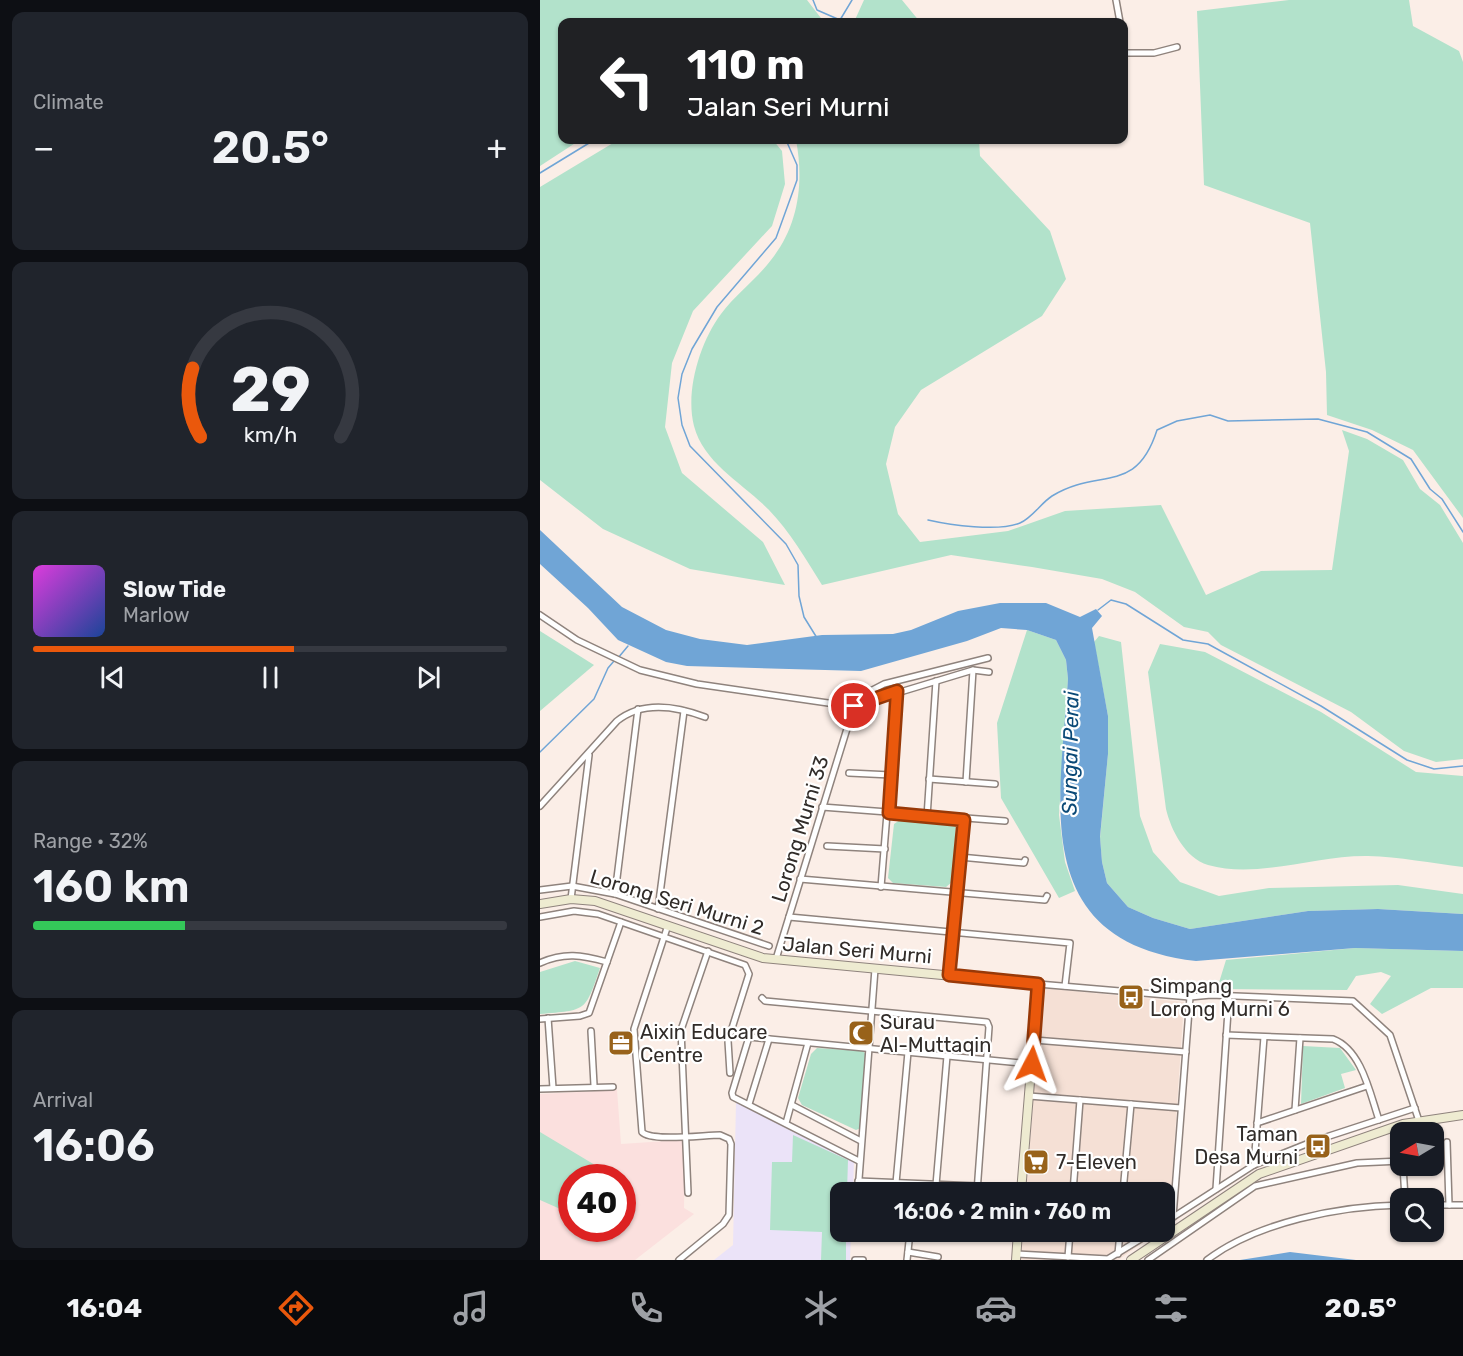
<!DOCTYPE html>
<html lang="en">
<head>
<meta charset="utf-8">
<style>
	body { margin:0; font-family:Rubik,sans-serif; background:#20242c; color:#f1f3f6; height:100vh; display:flex; flex-direction:column; font-size:22px; white-space:nowrap }
	* { box-sizing:border-box; margin:0 }
	p { font-size:20px; color:#9ea1a6 }
	.icon { flex:none; width:33px; height:33px; fill:none; stroke:currentColor; stroke-width:2; stroke-linecap:round; stroke-linejoin:round }
	.map { position:relative; flex:1; overflow:hidden }
	.side { display:flex; flex-direction:column; gap:12px; padding:12px; background:#0d0f14; width:540px }
	.side>* { flex:none }
	.banner { position:absolute; left:18px; top:18px; width:570px; height:126px; border-radius:12px; box-shadow:0 2px 4px #0004; background:#202124; color:#fff; overflow:hidden }
	.needle { width:39px; rotate:260deg }
	.fabs { position:absolute; left:850px; top:1122px; display:grid; gap:12px }
	.fabs a { display:grid; place-items:center; width:54px; height:54px; border-radius:12px; background:#171b24; box-shadow:0 2px 4px #0004; font-size:30px }
	.speed { position:absolute; left:18px; top:1164px; display:flex; gap:12px; font-size:30px; font-weight:700; text-align:center }
	.speed>* { display:grid; place-content:center; width:78px; height:78px; border-radius:50%; background:#171b24; box-shadow:0 2px 4px #0004; line-height:1 }
	.speed .limit { border:9px solid #d22; background:#fff; color:#111 }
	.pin { position:absolute; display:grid; place-items:center; width:51px; height:51px; color:#fff; margin:-26px; border:3px solid #fff; border-radius:50%; box-shadow:0 2px 6px #0007 }
	.me { position:absolute; width:66px; margin:-33px; rotate:4deg; stroke-linejoin:round; filter:drop-shadow(0 0 4px #0008) }
	.turn { display:flex; align-items:center; gap:21px; height:126px; padding:0 30px; font-size:27px }
	.turn .icon { width:78px; height:78px; stroke-width:2.5 }
	.turn b { display:block; font-size:42px; line-height:51px }
	.big { font-size:45px; font-weight:600; line-height:1.1 }
	.side .tile { flex:1; display:flex; flex-direction:column; justify-content:center; gap:9px; min-width:0; padding:0 21px; border-radius:12px; background:#20242c }
	.side .dial { align-items:center; gap:0 }
	.dial svg { height:156px; overflow:visible; fill:none; stroke:#363941; stroke-width:7; stroke-linecap:round; text-anchor:middle }
	.dial text { fill:#f1f3f6; stroke:none }
	.song { display:flex; align-items:center; gap:18px }
	.cover { width:72px; height:72px; border-radius:9px; background:linear-gradient(135deg,hsl(300 70% 55%),hsl(220 70% 35%)) }
	.played { height:6px; border-radius:3px; background:linear-gradient(90deg,#ea580c 55%,#363941 55%) }
	.keys { display:flex; justify-content:space-around; direction:ltr }
	.heat { display:flex; justify-content:space-between; align-items:center; font-size:33px; direction:ltr }
	.charge { height:9px; border-radius:4px; background:linear-gradient(90deg,#34c759 32%,#363941 0) }
	.trip { position:absolute; left:290px; top:1182px; width:345px; height:60px; border-radius:12px; background:#171b24; box-shadow:0 2px 4px #0004; font-weight:600; line-height:60px; text-align:center }
	.menu { display:flex; height:96px; justify-content:space-around; align-items:center; background:#090b0e; color:#9ea1a6 }
	.menu .icon { width:42px; height:42px }
	.menu .selected { color:#ea580c }
	.menu b { font-size:27px; color:#f1f3f6 }
	main { display:flex; flex:1; min-height:0 }
	.map>svg:first-child { display:block }
</style>
</head>
<body>
<main>
<section class="side">
<div class="tile"><p>Climate</p>
<div class="heat"><a>−</a><b class="big">20.5°</b><a>+</a></div>
</div>
<div class="tile dial"><svg viewBox="0 0 100 80">
<path d="M14 69A42 42 0 1 1 86 69"/>
<path d="M14 69A42 42 0 0 1 10 34" stroke="#ea580c"/>
<text x="50" y="56" font-size="32" font-weight="700">29</text>
<text x="50" y="72" font-size="11">km/h</text>
</svg></div>
<div class="tile">
<div class="song"><i class="cover"></i><div><b>Slow Tide</b><p>Marlow</p></div></div>
<div class="played"></div>
<div class="keys"><svg class="icon" aria-label="previous" viewBox="0 0 24 24"><path d="M18 5L8 12l10 7zM5 5v14"/></svg><svg class="icon" aria-label="pause" viewBox="0 0 24 24"><path d="M8 5v14M16 5v14"/></svg><svg class="icon" aria-label="next" viewBox="0 0 24 24"><path d="M6 5l10 7-10 7zM19 5v14"/></svg></div>
</div>
<div class="tile"><p>Range · 32%</p><b class="big">160 km</b><div class="charge"></div></div>
<div class="tile"><p>Arrival</p><b class="big">16:06</b></div>
</section>
<div class="map">
<svg width="923" height="1260" viewBox="0 0 923 1260">
	<rect width="100%" height="100%" fill="#fbeee7"/>
	<g fill="#f5e0d5">
		<path d="M 502,988 L 644,1002 L 629,1223 L 624,1227 L 624,1192 L 486,1192 Z"/>
		<path d="M 483,1232 L 618,1232 L 578,1260 L 481,1260 Z"/>
	</g>
	<path fill="#fbe0de" fill-rule="evenodd" d="M 77,1090 L 81,1144 L 141,1140 L 145,1144 L 144,1208 L 154,1214 L 95,1260 L 0,1260 L 0,1094 ZM 32,1178 L 82,1178 L 82,1228 L 32,1228 Z"/>
	<path fill="#ebe3f8" d="M 196,1102 L 314,1161 L 313,1192 L 300,1192 L 300,1232 L 311,1232 L 310,1260 L 174,1260 L 193,1245 Z"/>
	<g fill="#b2e2cb">
		<path d="M 0,0 L 267,0 L 284,22 L 22,22 L 22,140 L 40,140 L 0,166 Z"/>
		<path d="M 324,0 L 362,0 L 380,22 L 314,22 Z"/>
		<path d="M 749,0 L 869,0 L 873,26 L 919,51 L 923,62 L 923,518 L 873,450 L 832,430 L 787,415 L 786,372 L 770,223 L 664,185 L 657,11 Z"/>
		<path d="M 78,140 L 233,140 L 242,151 L 245,184 L 232,226 L 153,311 L 132,363 L 125,427 L 142,473 L 223,542 L 245,585 L 150,569 L 63,529 L 0,480 L 0,187 Z"/>
		<path d="M 256,140 L 439,140 L 440,156 L 510,231 L 526,279 L 502,316 L 381,390 L 355,427 L 346,464 L 358,514 L 380,542 L 468,531 L 525,511 L 621,505 L 666,595 L 721,571 L 792,570 L 809,451 L 802,430 L 827,439 L 863,460 L 880,489 L 900,505 L 923,543 L 923,759 L 896,762 L 864,751 L 811,712 L 681,645 L 668,632 L 644,627 L 595,592 L 562,579 L 492,567 L 411,555 L 282,585 C 266,559 250,532 229,510 C 204,484 164,464 154,426 C 145,391 160,342 181,314 C 196,294 216,280 231,260 C 259,225 264,182 256,140 Z"/>
		<path d="M 487,630 L 516,640 L 526,660 L 528,679 L 519,815 L 525,862 L 535,891 L 519,898 L 461,798 L 457,723 Z"/>
		<path d="M 0,631 L 54,665 L 0,711 Z"/>
		<path d="M 559,636 L 581,642 L 600,816 L 613,852 L 640,882 L 679,896 L 729,888 L 858,885 L 923,894 L 923,914 L 838,909 L 768,911 L 650,929 L 613,918 L 588,907 L 567,883 L 562,862 L 560,838 L 568,754 L 568,716 L 554,642 Z"/>
		<path d="M 620,644 L 665,652 L 781,712 L 876,772 L 923,776 L 923,867 C 892,863 859,857 828,856 C 777,855 718,879 668,865 C 645,858 631,830 626,809 L 608,672 Z"/>
		<path d="M 360,820 L 416,825 L 412,882 L 406,887 L 353,883 L 348,878 L 354,824 Z"/>
		<path d="M 815,948 L 923,951 L 923,988 L 891,988 L 842,1014 L 830,1004 L 851,976 L 841,972 L 816,976 L 807,990 L 677,989 L 686,960 Z"/>
		<path d="M 35,961 L 60,968 C 45,1012 47,1010 0,1014 L 0,972 Z"/>
		<path d="M 763,1046 L 800,1048 L 816,1070 L 801,1074 L 805,1088 L 761,1104 Z"/>
		<path d="M 277,1048 L 323,1051 L 327,1056 L 321,1128 L 316,1130 L 262,1105 L 258,1098 L 271,1054 Z"/>
		<path d="M 0,1132 L 55,1165 L 47,1177 L 32,1178 L 31,1204 L 27,1212 L 0,1200 Z"/>
		<path d="M 253,1135 L 308,1160 L 307,1192 L 300,1192 L 300,1232 L 306,1232 L 306,1260 L 281,1260 L 282,1232 L 230,1230 L 232,1162 L 252,1162 Z"/>
	</g>
	<g fill="#70a5d6">
		<path d="M 0,530 L 82,607 L 126,630 L 160,639 L 207,645 L 282,635 L 353,634 L 371,630 L 418,611 L 460,603 L 506,603 L 540,617 L 556,609 L 562,616 L 552,628 L 568,716 L 568,754 L 560,837 L 562,862 L 567,883 L 588,907 L 613,918 L 650,929 L 768,911 L 838,909 L 923,914 L 923,951 L 815,948 L 656,961 C 488,941 520,802 528,679 L 526,660 L 516,640 L 487,630 L 461,628 L 427,641 L 321,671 L 147,666 L 126,662 L 78,640 L 48,608 L 0,564 Z"/>
		<path d="M 750,1252 L 816,1260 L 700,1260 Z"/>
	</g>
	<g fill="none" stroke-linecap="round" stroke-linejoin="round">
		<g stroke="#70a5d6" stroke-width="1.5">
			<path d="M 273,0 L 277,10 L 300,20 L 312,0"/>
			<path d="M 246,140 L 257,165 L 257,180 L 236,238 L 177,307 L 152,349 L 142,374 L 138,398 L 142,425 L 150,446 L 246,544 L 258,565 L 259,596 L 264,617 L 277,638"/>
			<path d="M 0,173 L 54,140"/>
			<path d="M 388,520 C 410,525 458,532 480,523 C 492,518 501,503 512,496 C 559,467 596,496 617,430 L 637,421 L 670,415 L 688,421 L 778,419 L 827,432 L 871,459 L 890,489 L 902,499 L 923,532"/>
			<path d="M 558,610 L 571,600 L 586,604 L 643,640 L 668,644 L 781,706 L 867,760 L 894,769 L 923,766"/>
			<path d="M 78,658 L 88,646"/>
			<path d="M 0,752 L 54,699 L 68,668 L 74,661"/>
		</g>
		<g stroke="#8f837d" stroke-width="8">
			<g id="street">
				<path d="M 576,0 L 580,22"/>
				<path d="M 584,53 L 614,53 L 637,47"/>
				<path d="M 0,615 L 37,640 L 100,670 L 157,684 L 295,704 L 319,697 L 344,684 L 448,658"/>
				<path d="M 309,773 L 351,775"/>
				<path d="M 389,779 L 455,784"/>
				<path d="M 426,782 L 433,670"/>
				<path d="M 0,806 L 77,721 C 103,700 136,706 165,717"/>
				<path d="M 282,807 L 465,821"/>
				<path d="M 387,817 L 396,681"/>
				<path d="M 287,846 L 345,849"/>
				<path d="M 420,857 L 484,863 L 485,860"/>
				<path d="M 260,879 L 505,900 L 507,896"/>
				<path d="M 341,887 L 357,691"/>
				<path d="M 0,890 L 32,886 L 75,894 L 229,946"/>
				<path d="M 75,894 L 98,709"/>
				<path d="M 31,899 L 49,755"/>
				<path d="M 118,909 L 144,711"/>
				<path d="M 0,917 L 34,911 L 58,914 L 205,965 L 209,974 L 188,1041 L 190,1073"/>
				<path d="M 249,917 L 530,943 L 525,986"/>
				<path d="M 128,925 L 94,1029 L 102,1132 C 111,1142 164,1135 180,1135 L 189,1139 L 191,1144 L 189,1215 L 183,1224 L 139,1260"/>
				<path d="M 236,959 L 314,706 L 433,670 L 449,672"/>
				<path d="M 0,963 C 24,952 42,955 67,962"/>
				<path d="M 409,975 L 424,820"/>
				<path d="M 498,984 L 650,997 L 671,995 L 813,1001 L 850,1035 L 879,1121"/>
				<path d="M 222,998 L 225,1001 L 447,1022 L 449,1027 L 437,1192"/>
				<path d="M 8,1018 L 13,1088"/>
				<path d="M 0,1019 L 40,1016 L 49,1013 L 81,922"/>
				<path d="M 51,1031 L 54,1085"/>
				<path d="M 686,1035 L 793,1039 C 822,1050 830,1094 839,1120"/>
				<path d="M 494,1040 L 646,1052"/>
				<path d="M 0,1089 L 73,1087"/>
				<path d="M 489,1096 L 641,1108"/>
				<path d="M 209,1104 L 229,1039"/>
				<path d="M 252,1105 L 321,1141"/>
				<path d="M 755,1110 L 760,1038"/>
				<path d="M 246,1123 L 268,1043"/>
				<path d="M 717,1123 L 827,1086"/>
				<path d="M 907,1142 L 909,1205"/>
				<path d="M 319,1161 L 193,1097 L 192,1093 L 209,1037 L 492,1064"/>
				<path d="M 714,1165 L 724,1037"/>
				<path d="M 863,1166 L 865,1198"/>
				<path d="M 318,1181 L 437,1186"/>
				<path d="M 356,1183 L 368,1052"/>
				<path d="M 396,1185 L 407,1056"/>
				<path d="M 676,1189 L 689,996"/>
				<path d="M 318,1192 L 335,969"/>
				<path d="M 533,1192 L 540,1100"/>
				<path d="M 583,1192 L 591,1104"/>
				<path d="M 148,1193 L 141,1030 L 168,951"/>
				<path d="M 894,1205 L 923,1205"/>
				<path d="M 633,1217 L 650,997"/>
				<path d="M 624,1223 L 714,1165 L 774,1141 L 875,1108"/>
				<path d="M 368,1252 L 398,1257"/>
				<path d="M 477,1254 L 568,1259 L 612,1232"/>
				<path d="M 578,1254 L 580,1232"/>
				<path d="M 528,1257 L 530,1232"/>
				<path d="M 315,1260 L 323,1260"/>
				<path d="M 367,1260 L 370,1232"/>
				<path d="M 608,1260 L 715,1186 L 817,1163 L 861,1161"/>
				<path d="M 667,1260 C 717,1222 800,1206 861,1205"/>
			</g>
		</g>
		<g stroke="#8f837d" stroke-width="10">
			<g id="secondary">
				<path d="M 0,904 L 31,899 L 55,901 L 223,958 L 498,984 L 481,1192"/>
				<path d="M 476,1260 L 478,1232"/>
				<path d="M 591,1260 L 719,1174 L 863,1124 L 923,1115"/>
			</g>
		</g>
		<use href="#street" stroke="#fff" stroke-width="5"/>
		<use href="#secondary" stroke="#eeebd1" stroke-width="8"/>
	</g>
	<g fill="none" stroke-linecap="round" stroke-linejoin="round">
		<g stroke="#983908" stroke-width="15">
			<path id="route" d="M 314,706 L 357,691 L 349,813 L 424,820 L 409,975 L 498,984 L 492,1064"/>
		</g>
		<use href="#route" stroke="#ea580c" stroke-width="10"/>
	</g>
	<defs>
		<g id="bus-square" transform="scale(1.35)"><rect x="-9" y="-9" width="18" height="18" rx="4" fill="#98621a" stroke="#fff"/><path d="M-5-6H5V4H4V6H2V4H-2V6H-4V4H-5ZM-3.5-4V0h7V-4ZM-3.5 1.2v1.5H-2V1.2ZM2 1.2v1.5H3.5V1.2Z" fill="#fff"/></g>
		<g id="mosque-square" transform="scale(1.35)"><rect x="-9" y="-9" width="18" height="18" rx="4" fill="#98621a" stroke="#fff"/><path d="M3.5-4.9A6 6 0 1 0 3.5 4.9A5 5 0 1 1 3.5-4.9Z" fill="#fff"/></g>
		<g id="office-square" transform="scale(1.35)"><rect x="-9" y="-9" width="18" height="18" rx="4" fill="#98621a" stroke="#fff"/><path d="M-6-3h4V-5.5h4V-3h4V5H-6ZM-1-4.5V-3h2v-1.5ZM-6 0V1H6V0Z" fill="#fff"/></g>
		<g id="supermarket-square" transform="scale(1.35)"><rect x="-9" y="-9" width="18" height="18" rx="4" fill="#98621a" stroke="#fff"/><path d="M-6-5.5h2.5l.6 2H6L4.5 2H-2.5L-4.4-4H-6ZM-1.5 3.2a1.3 1.3 0 1 0 .1 0ZM3 3.2a1.3 1.3 0 1 0 .1 0Z" fill="#fff"/></g>
	</defs>
	<g fill-rule="evenodd">
		<use href="#bus-square" x="591" y="997"/>
		<use href="#mosque-square" x="321" y="1033"/>
		<use href="#office-square" x="81" y="1043"/>
		<use href="#bus-square" x="778" y="1146"/>
		<use href="#supermarket-square" x="496" y="1162"/>
	</g>
	<g text-anchor="middle" dominant-baseline="central" stroke-width="4.5" stroke-linejoin="round" paint-order="stroke">
		<g font-size="20" fill="#312c29" stroke="#fff">
			<text transform="translate(260 829) rotate(-73)">Lorong Murni 33</text>
			<text transform="translate(137 902) rotate(17)">Lorong Seri Murni 2</text>
			<text transform="translate(317 950) rotate(5)">Jalan Seri Murni</text>
		</g>
		<g font-size="20" fill="#312c29" stroke="#fff" text-anchor="start">
			<text x="610" y="986">Simpang<tspan x="610" dy="23">Lorong Murni 6</tspan></text>
			<text x="340" y="1022">Surau<tspan x="340" dy="23">Al-Muttaqin</tspan></text>
			<text x="100" y="1032">Aixin Educare<tspan x="100" dy="23">Centre</tspan></text>
			<text x="758" y="1134" text-anchor="end">Taman<tspan x="758" dy="23">Desa Murni</tspan></text>
			<text x="516" y="1162">7-Eleven</text>
		</g>
		<g font-size="21" font-style="italic" fill="#0a4977" stroke="#fff">
			<text transform="translate(530 753) rotate(-89)">Sungai Perai</text>
		</g>
	</g>
</svg>
<div class="fabs">
<a><svg class="needle" viewBox="-14 -14 28 28"><path d="M0-13l5 13h-10z" fill="#e53935"/><path d="M0 13l5-13h-10z" fill="#9ea1a6"/></svg></a>
<a><svg class="icon" aria-label="search" viewBox="0 0 24 24"><circle cx="10" cy="10" r="6"/><path d="M15 15l6 6"/></svg></a>
</div>
<div class="speed"><div class="limit">40</div></div>
<div class="pin" style="left:314px;top:706px;background:#d93025"><svg class="icon" aria-label="arrive" viewBox="0 0 24 24"><path d="M6 21V4h12l-3 4 3 4H6"/></svg></div>
<svg class="me" style="left:492px;top:1064px" viewBox="-20 -20 40 40"><path d="M0-17L14 15 0 8-14 15z" fill="#ea580c" stroke="#fff" stroke-width="4"/></svg>
<div class="trip">16:06 · 2 min · 760 m</div>
<div class="banner">
<div class="turn"><svg class="icon" aria-label="left" viewBox="0 0 24 24"><path d="M17 20v-9H6M10 6l-5 5 5 5"/></svg><div><b>110 m</b>Jalan Seri Murni</div></div>
</div>
</div>
</main>
<nav class="menu">
<b>16:04</b>
<svg class="icon selected" aria-label="directions" viewBox="0 0 24 24"><path d="M12 3l9 9-9 9-9-9zM9 14v-3h6M13 9l2 2-2 2"/></svg>
<svg class="icon" aria-label="music" viewBox="0 0 24 24"><path d="M9 18V5l10-2v13"/><circle cx="6" cy="18" r="3"/><circle cx="16" cy="16" r="3"/></svg>
<svg class="icon" aria-label="phone" viewBox="0 0 24 24"><path d="M5 4h4l2 5-3 2q2 4 5 5l2-3 5 2v4C11 20 4 13 5 4z"/></svg>
<svg class="icon" aria-label="climate" viewBox="0 0 24 24"><path d="M12 3v18M4 7l16 10M4 17L20 7"/></svg>
<svg class="icon" aria-label="car" viewBox="0 0 24 24"><path d="M5 17H2v-5l4-1 3-4h7l3 4 3 1v5h-3M9 17h6M6 11h13"/><circle cx="7" cy="17" r="2"/><circle cx="17" cy="17" r="2"/></svg>
<svg class="icon" aria-label="filters" viewBox="0 0 24 24"><path d="M4 7h16M4 17h16"/><circle cx="9" cy="7" r="2"/><circle cx="15" cy="17" r="2"/></svg>
<b>20.5°</b>
</nav>
</body>
</html>
